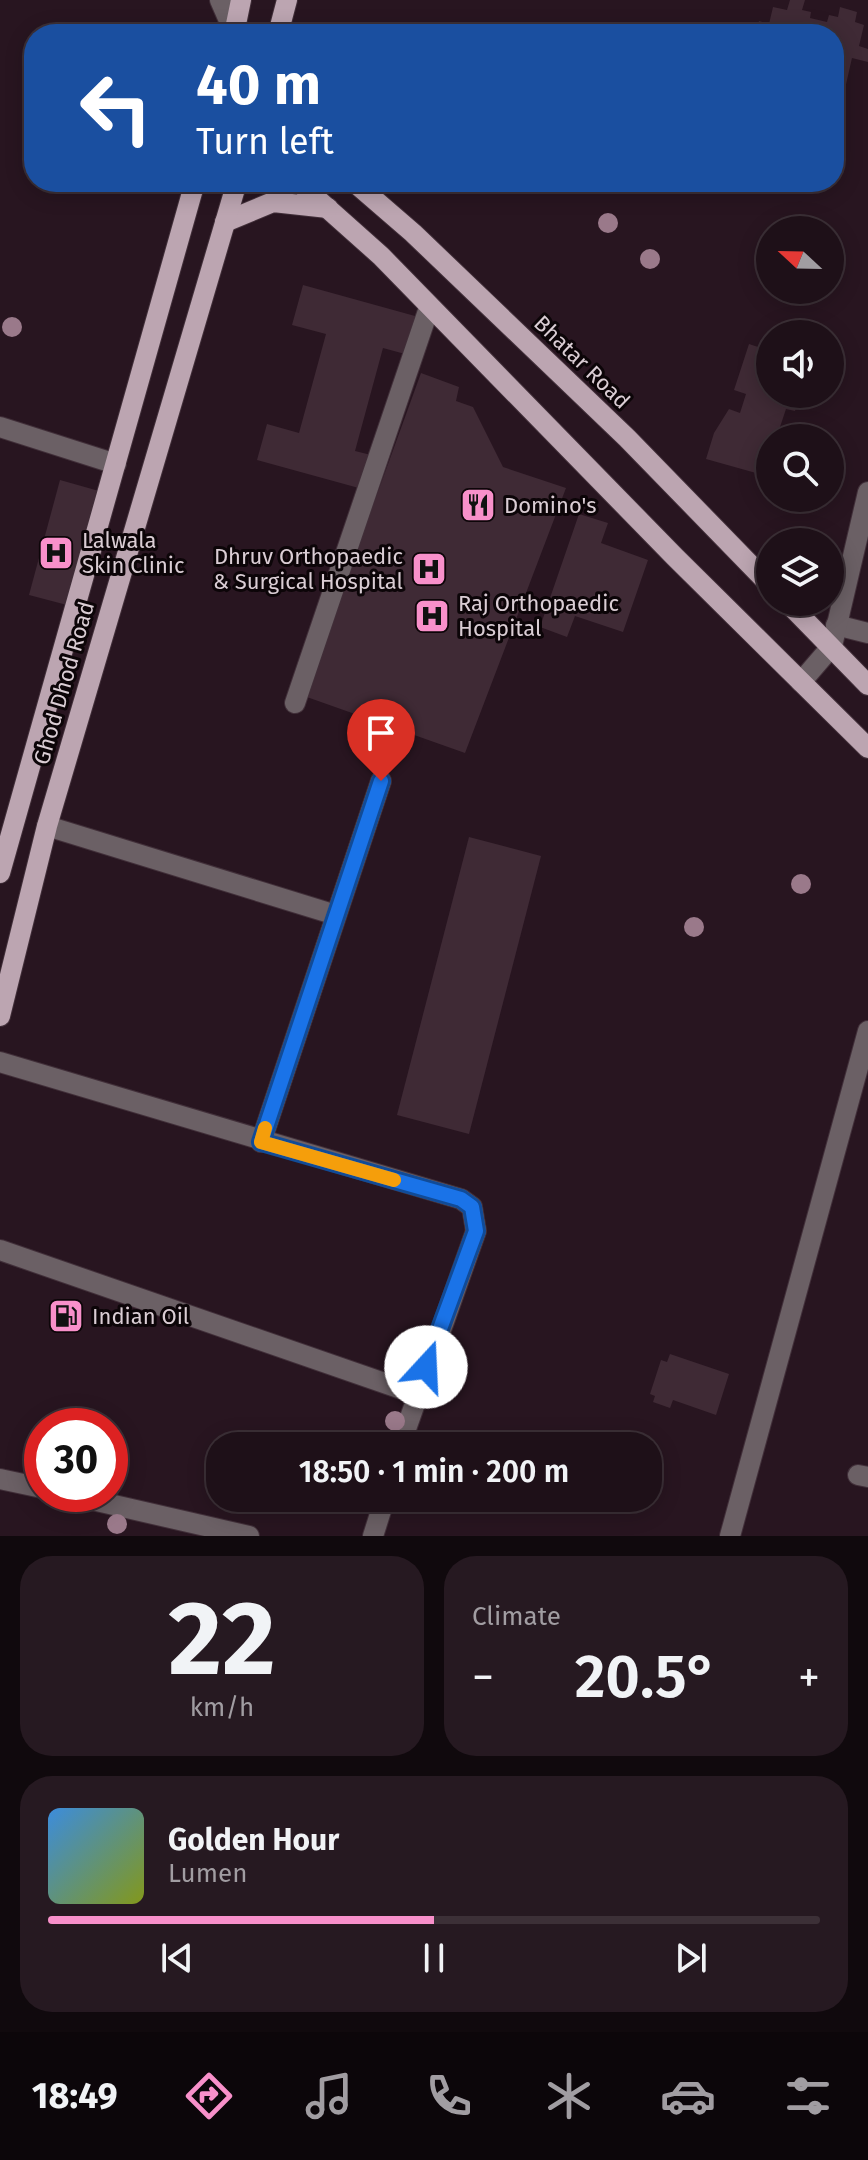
<!DOCTYPE html>
<html lang="en">
<head>
<meta charset="utf-8">
<style>
	body { margin:0; font-family:"Fira Sans",sans-serif; background:#261921; color:#f1f3f6; height:100vh; display:flex; flex-direction:column; font-size:30px; white-space:nowrap }
	* { box-sizing:border-box; margin:0 }
	p { font-size:26px; color:#a19da2 }
	.icon { flex:none; width:44px; height:44px; fill:none; stroke:currentColor; stroke-width:2; stroke-linecap:round; stroke-linejoin:round }
	.map { position:relative; height:1536px; overflow:hidden }
	.sheet { display:flex; flex-direction:column; gap:20px; padding:20px; background:#10090d; flex:1 }
	.sheet>* { flex:none }
	.guide { position:absolute; left:24px; top:24px; width:820px; height:168px; border-radius:32px; box-shadow:0 4px 20px #0003,0 0 0 2px #3c3037; background:#1a4fa0; color:#fff; overflow:hidden }
	.needle { width:52px; rotate:292deg }
	.controls { position:absolute; left:756px; top:216px; display:grid; gap:16px }
	.controls a { display:grid; place-items:center; width:88px; height:88px; border-radius:50%; background:#1e1018; box-shadow:0 4px 20px #0003,0 0 0 2px #3c3037; font-size:40px }
	.speed { position:absolute; left:24px; top:1408px; display:flex; gap:16px; font-size:40px; font-weight:700; text-align:center }
	.speed>* { display:grid; place-content:center; width:104px; height:104px; border-radius:50%; background:#1e1018; box-shadow:0 4px 20px #0003,0 0 0 2px #3c3037; line-height:1 }
	.speed .limit { border:12px solid #d22; background:#fff; color:#111 }
	.pin { position:absolute; display:grid; place-items:center; width:68px; height:68px; color:#fff; margin:-82px -34px; border-radius:50% 50% 50% 0; rotate:-45deg; box-shadow:0 0 8px #0007 }
	.pin .icon { rotate:45deg }
	.me { position:absolute; width:88px; margin:-44px; rotate:20deg; stroke-linejoin:round; filter:drop-shadow(0 0 6px #0008) }
	.turn { display:flex; align-items:center; gap:28px; height:168px; padding:0 40px; font-size:36px }
	.turn .icon { width:104px; height:104px; stroke-width:2.5 }
	.turn b { display:block; font-size:56px; line-height:68px }
	.big { font-size:60px; font-weight:600; line-height:1.1 }
	.sheet .tile { flex:1; display:flex; flex-direction:column; justify-content:center; gap:12px; min-width:0; padding:0 28px; border-radius:32px; background:#261921 }
	.sheet .dial { align-items:center; gap:0 }
	.dial b { font-size:104px; line-height:1 }
	.song { display:flex; align-items:center; gap:24px }
	.cover { width:96px; height:96px; border-radius:12px; background:linear-gradient(135deg,hsl(210 70% 55%),hsl(70 70% 35%)) }
	.played { height:8px; border-radius:4px; background:linear-gradient(90deg,#f890ca 50%,#3c3037 50%) }
	.keys { display:flex; justify-content:space-around; direction:ltr }
	.heat { display:flex; justify-content:space-between; align-items:center; font-size:44px; direction:ltr }
	.sheet .tiles { flex:1; display:grid; gap:20px; grid-template-columns:1fr 1fr }
	.tile:last-child { grid-column:span 2 }
	.trip { position:absolute; left:206px; top:1432px; width:456px; height:80px; border-radius:32px; background:#1e1018; box-shadow:0 4px 20px #0003,0 0 0 2px #3c3037; font-weight:600; line-height:80px; text-align:center }
	.dock { display:flex; height:128px; justify-content:space-around; align-items:center; background:#0c060a; color:#a19da2 }
	.dock .icon { width:56px; height:56px }
	.dock .current { color:#f890ca }
	.dock b { font-size:36px; color:#f1f3f6 }
	.map>svg:first-child { display:block }
</style>
</head>
<body>
<div class="map">
<svg width="868" height="1536" viewBox="0 0 868 1536">
	<rect width="100%" height="100%" fill="#281520"/>
	<g fill="#3f2a35">
		<path d="M 790,0 L 805,0 L 802,10 L 811,12 L 810,18 L 827,22 L 829,15 L 838,17 L 840,7 L 857,12 L 855,22 L 864,25 L 859,46 L 868,49 L 868,62 L 852,58 L 842,102 L 834,100 L 834,34 L 755,34 L 759,21 L 769,24 L 773,7 L 787,10 Z"/>
		<path d="M 303,285 L 415,316 L 405,354 L 383,348 L 355,451 L 375,456 L 366,490 L 257,460 L 267,424 L 299,433 L 326,334 L 292,325 Z"/>
		<path d="M 749,344 L 770,351 L 770,394 L 800,394 L 795,411 L 786,409 L 780,427 L 790,431 L 790,438 L 770,438 L 770,477 L 706,459 L 714,433 L 729,409 L 740,413 L 746,394 L 734,390 Z"/>
		<path d="M 421,373 L 459,387 L 456,401 L 473,407 L 503,467 L 566,488 L 465,753 L 304,696 Z"/>
		<path d="M 60,480 L 99,491 L 67,605 L 29,595 Z"/>
		<path d="M 579,514 L 608,523 L 601,543 L 648,560 L 623,632 L 575,616 L 567,637 L 540,627 Z"/>
		<path d="M 469,837 L 541,856 L 469,1134 L 397,1115 Z"/>
		<path d="M 670,1354 L 729,1374 L 716,1415 L 673,1400 L 670,1408 L 653,1402 L 655,1396 L 650,1394 L 661,1360 L 667,1362 Z"/>
	</g>
	<g fill="none" stroke-linecap="round" stroke-linejoin="round">
		<g stroke="#412f39" stroke-width="22">
			<g id="minor">
				<path d="M 220,0 L 234,32"/>
				<path d="M 0,427 L 116,464"/>
				<path d="M 836,625 L 868,633"/>
				<path d="M 801,682 L 832,646 L 868,492"/>
				<path d="M 295,703 L 429,308"/>
				<path d="M 47,826 L 336,915"/>
				<path d="M 0,1062 L 461,1199 L 472,1207 L 476,1231 L 400,1446"/>
				<path d="M 261,1142 L 381,781"/>
				<path d="M 0,1250 L 416,1394"/>
				<path d="M 858,1475 L 868,1477"/>
				<path d="M 0,1479 L 42,1488"/>
				<path d="M 66,1494 L 249,1536"/>
				<path d="M 373,1536 L 385,1498"/>
				<path d="M 730,1536 L 868,1031"/>
			</g>
		</g>
		<g stroke="#412f39" stroke-width="22">
			<g id="major">
				<path d="M 234,34 L 241,0"/>
				<path d="M 278,34 L 287,0"/>
				<path d="M 298,182 L 381,256 L 675,557 L 868,748"/>
				<path d="M 354,182 L 413,233 L 627,438 L 770,585"/>
				<path d="M 225,222 L 273,202 L 328,208"/>
				<path d="M 787,602 L 868,685"/>
				<path d="M 0,873 L 195,182"/>
				<path d="M 0,1016 L 47,826 L 237,182"/>
			</g>
		</g>
		<use href="#minor" stroke="#6b6065" stroke-width="20"/>
		<use href="#major" stroke="#bca5b1" stroke-width="20"/>
	</g>
	<g fill="#9a798a">
		<circle cx="608" cy="223" r="10"/>
		<circle cx="650" cy="259" r="10"/>
		<circle cx="12" cy="327" r="10"/>
		<circle cx="801" cy="884" r="10"/>
		<circle cx="694" cy="927" r="10"/>
		<circle cx="395" cy="1421" r="10"/>
		<circle cx="117" cy="1524" r="10"/>
	</g>
	<g fill="none" stroke-linecap="round" stroke-linejoin="round">
		<g stroke="#114b97" stroke-width="20">
			<path id="route" d="M 381,781 L 261,1142 L 461,1199 L 472,1207 L 476,1231 L 426,1367"/>
		</g>
		<use href="#route" stroke="#1a73e8" stroke-width="14"/>
		<path stroke="#f59e0b" stroke-width="14" d="M 265,1128 L 261,1142 L 394,1180"/>
	</g>
	<defs>
		<g id="restaurant-square" transform="scale(1.8)"><rect x="-9" y="-9" width="18" height="18" rx="4" fill="#f890ca" stroke="#0c0508"/><path d="M-5-6h1v4h1v-4h1v4h1v-4h1v5L-1.5 .5V6h-2V.5L-5-1ZM5-6V6H3V1.5H1.5Q1.5-4 5-6Z" fill="#111"/></g>
		<g id="hospital-square" transform="scale(1.8)"><rect x="-9" y="-9" width="18" height="18" rx="4" fill="#f890ca" stroke="#0c0508"/><path d="M-5-5h3v3.5h4V-5h3V5h-3V1.5h-4V5h-3Z" fill="#111"/></g>
		<g id="fuel-square" transform="scale(1.8)"><rect x="-9" y="-9" width="18" height="18" rx="4" fill="#f890ca" stroke="#0c0508"/><path d="M-5.5-6h7V0h2V4h1.3V-2.5L3-4.5l.8-.8L6-3V5H2.5V1h-1V6h-7ZM-4.2-4.7v3.2H.2V-4.7Z" fill="#111"/></g>
	</defs>
	<g fill-rule="evenodd">
		<use href="#restaurant-square" x="478" y="505"/>
		<use href="#hospital-square" x="56" y="553"/>
		<use href="#hospital-square" x="429" y="569"/>
		<use href="#hospital-square" x="432" y="616"/>
		<use href="#fuel-square" x="66" y="1316"/>
	</g>
	<g text-anchor="middle" dominant-baseline="central" stroke-width="6" stroke-linejoin="round" paint-order="stroke">
		<g font-size="22" fill="#dacdd4" stroke="#0c0508">
			<text transform="translate(582 362) rotate(44)">Bhatar Road</text>
			<text transform="translate(64 683) rotate(-74)">Ghod Dhod Road</text>
		</g>
		<g font-size="22" fill="#dacdd4" stroke="#0c0508" text-anchor="start">
			<text x="504" y="505">Domino's</text>
			<text x="82" y="540">Lalwala<tspan x="82" dy="25">Skin Clinic</tspan></text>
			<text x="403" y="556" text-anchor="end">Dhruv Orthopaedic<tspan x="403" dy="25">&amp; Surgical Hospital</tspan></text>
			<text x="458" y="603">Raj Orthopaedic<tspan x="458" dy="25">Hospital</tspan></text>
			<text x="92" y="1316">Indian Oil</text>
		</g>
	</g>
</svg>
<div class="controls">
<a><svg class="needle" viewBox="-14 -14 28 28"><path d="M0-13l5 13h-10z" fill="#e53935"/><path d="M0 13l5-13h-10z" fill="#a19da2"/></svg></a>
<a><svg class="icon" aria-label="sound" viewBox="0 0 24 24"><path d="M4 9h4l5-4v14l-5-4H4zM17 9q2 3 0 6"/></svg></a>
<a><svg class="icon" aria-label="search" viewBox="0 0 24 24"><circle cx="10" cy="10" r="6"/><path d="M15 15l6 6"/></svg></a>
<a><svg class="icon" aria-label="layers" viewBox="0 0 24 24"><path d="M12 4l9 5-9 5-9-5zM3 14l9 5 9-5"/></svg></a>
</div>
<div class="speed"><div class="limit">30</div></div>
<div class="pin" style="left:381px;top:781px;background:#d93025"><svg class="icon" aria-label="arrive" viewBox="0 0 24 24"><path d="M6 21V4h12l-3 4 3 4H6"/></svg></div>
<svg class="me" style="left:426px;top:1367px" viewBox="-20 -20 40 40"><circle r="19" fill="#fff"/><path d="M0-13L10 11 0 6-10 11z" fill="#1a73e8"/></svg>
<div class="trip">18:50 · 1 min · 200 m</div>
<div class="guide">
<div class="turn"><svg class="icon" aria-label="left" viewBox="0 0 24 24"><path d="M17 20v-9H6M10 6l-5 5 5 5"/></svg><div><b>40 m</b>Turn left</div></div>
</div>
</div>
<section class="sheet">
<div class="tiles">
<div class="tile dial"><b>22</b><p>km/h</p></div>
<div class="tile"><p>Climate</p>
<div class="heat"><a>−</a><b class="big">20.5°</b><a>+</a></div>
</div>
<div class="tile">
<div class="song"><i class="cover"></i><div><b>Golden Hour</b><p>Lumen</p></div></div>
<div class="played"></div>
<div class="keys"><svg class="icon" aria-label="previous" viewBox="0 0 24 24"><path d="M18 5L8 12l10 7zM5 5v14"/></svg><svg class="icon" aria-label="pause" viewBox="0 0 24 24"><path d="M8 5v14M16 5v14"/></svg><svg class="icon" aria-label="next" viewBox="0 0 24 24"><path d="M6 5l10 7-10 7zM19 5v14"/></svg></div>
</div>
</div>
</section>
<nav class="dock">
<b>18:49</b>
<svg class="icon current" aria-label="directions" viewBox="0 0 24 24"><path d="M12 3l9 9-9 9-9-9zM9 14v-3h6M13 9l2 2-2 2"/></svg>
<svg class="icon" aria-label="music" viewBox="0 0 24 24"><path d="M9 18V5l10-2v13"/><circle cx="6" cy="18" r="3"/><circle cx="16" cy="16" r="3"/></svg>
<svg class="icon" aria-label="phone" viewBox="0 0 24 24"><path d="M5 4h4l2 5-3 2q2 4 5 5l2-3 5 2v4C11 20 4 13 5 4z"/></svg>
<svg class="icon" aria-label="climate" viewBox="0 0 24 24"><path d="M12 3v18M4 7l16 10M4 17L20 7"/></svg>
<svg class="icon" aria-label="car" viewBox="0 0 24 24"><path d="M5 17H2v-5l4-1 3-4h7l3 4 3 1v5h-3M9 17h6M6 11h13"/><circle cx="7" cy="17" r="2"/><circle cx="17" cy="17" r="2"/></svg>
<svg class="icon" aria-label="filters" viewBox="0 0 24 24"><path d="M4 7h16M4 17h16"/><circle cx="9" cy="7" r="2"/><circle cx="15" cy="17" r="2"/></svg>
</nav>
</body>
</html>
